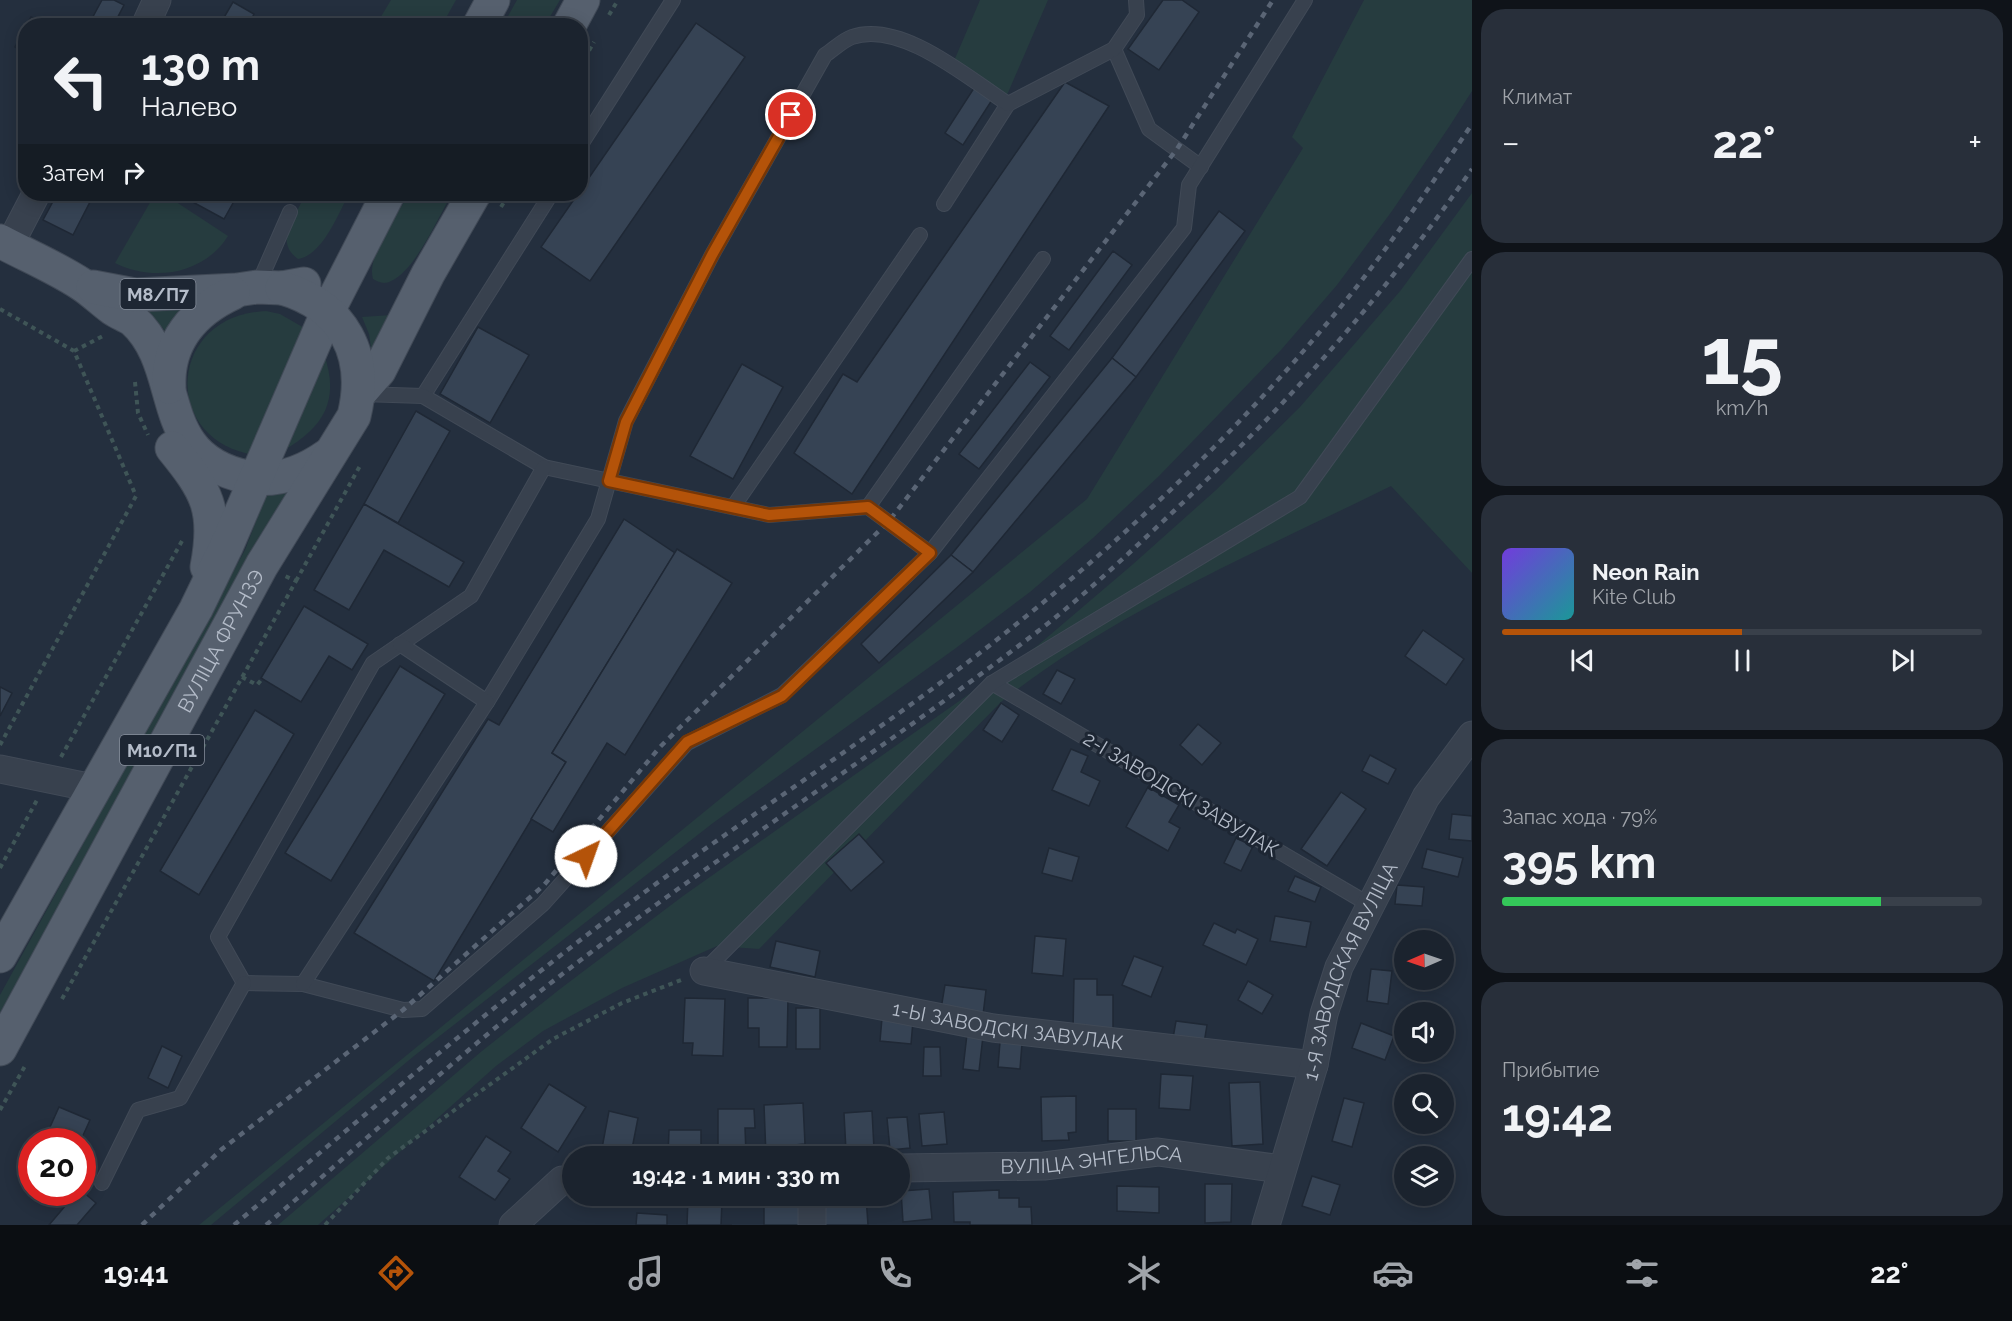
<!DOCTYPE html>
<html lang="ru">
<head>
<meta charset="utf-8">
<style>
	body { margin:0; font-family:Raleway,sans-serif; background:#282f3a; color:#f1f3f6; height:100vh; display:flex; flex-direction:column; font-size:22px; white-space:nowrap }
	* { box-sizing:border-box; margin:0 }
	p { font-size:20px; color:#a0a4aa }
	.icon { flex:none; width:33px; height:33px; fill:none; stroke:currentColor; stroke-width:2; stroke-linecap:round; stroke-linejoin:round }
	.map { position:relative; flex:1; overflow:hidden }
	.drawer { display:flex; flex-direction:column; gap:9px; padding:9px; background:#0f1319; width:540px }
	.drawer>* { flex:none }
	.banner { position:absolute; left:18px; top:18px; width:570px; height:183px; border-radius:24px; box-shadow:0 3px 15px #0003,0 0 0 2px #39404a; background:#1b232e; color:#f1f3f6; overflow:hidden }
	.needle { width:39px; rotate:268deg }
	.controls { position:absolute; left:1394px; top:930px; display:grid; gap:12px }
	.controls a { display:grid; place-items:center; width:60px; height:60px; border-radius:50%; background:#1b232e; box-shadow:0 3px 15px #0003,0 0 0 2px #39404a; font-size:30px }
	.speed { position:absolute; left:18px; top:1128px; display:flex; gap:12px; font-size:30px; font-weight:700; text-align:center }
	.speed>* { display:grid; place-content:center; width:78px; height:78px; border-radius:50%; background:#1b232e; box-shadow:0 3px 15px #0003,0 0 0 2px #39404a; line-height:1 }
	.speed .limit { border:9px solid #d22; background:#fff; color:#111 }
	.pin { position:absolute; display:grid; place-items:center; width:51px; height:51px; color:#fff; margin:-26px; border:3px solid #fff; border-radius:50%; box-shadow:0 2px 6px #0007 }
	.me { position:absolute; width:66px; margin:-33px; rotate:42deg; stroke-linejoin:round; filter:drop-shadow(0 0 4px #0008) }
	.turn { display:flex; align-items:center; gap:21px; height:126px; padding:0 24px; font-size:27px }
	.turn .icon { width:78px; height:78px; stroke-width:2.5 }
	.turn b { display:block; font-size:42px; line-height:51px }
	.then { display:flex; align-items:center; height:57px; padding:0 24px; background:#0003; gap:12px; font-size:22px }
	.big { font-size:45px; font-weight:700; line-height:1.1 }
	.drawer .card { flex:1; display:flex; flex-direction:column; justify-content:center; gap:9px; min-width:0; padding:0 21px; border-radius:24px; background:#282f3a }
	.drawer .dial { align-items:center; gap:0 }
	.dial b { font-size:78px; line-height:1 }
	.song { display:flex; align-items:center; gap:18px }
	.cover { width:72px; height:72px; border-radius:9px; background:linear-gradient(135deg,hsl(260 70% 55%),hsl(180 70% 35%)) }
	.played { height:6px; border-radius:3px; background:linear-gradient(90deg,#b45309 50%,#39404a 50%) }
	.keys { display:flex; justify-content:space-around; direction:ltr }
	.heat { display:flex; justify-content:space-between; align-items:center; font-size:33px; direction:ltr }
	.charge { height:9px; border-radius:4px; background:linear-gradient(90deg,#34c759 79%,#39404a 0) }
	.trip { position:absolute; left:562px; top:1146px; width:348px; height:60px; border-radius:30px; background:#1b232e; box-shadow:0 3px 15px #0003,0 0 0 2px #39404a; font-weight:700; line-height:60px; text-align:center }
	.tab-bar { display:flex; height:96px; justify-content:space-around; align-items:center; background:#0b0e12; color:#a0a4aa }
	.tab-bar .icon { width:42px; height:42px }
	.tab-bar .selected { color:#b45309 }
	.tab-bar b { font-size:27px; color:#f1f3f6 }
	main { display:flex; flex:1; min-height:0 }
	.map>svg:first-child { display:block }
</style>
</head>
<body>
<main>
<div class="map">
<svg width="1472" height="1225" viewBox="0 0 1472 1225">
	<rect width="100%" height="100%" fill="#242f3e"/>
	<g fill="#263c3f">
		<path d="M 391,0 L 456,0 L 442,25 L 376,25 Z"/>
		<path d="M 517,0 L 560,0 L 545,25 L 503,25 Z"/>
		<path d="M 980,0 L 1048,0 L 1007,95 L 954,61 Z"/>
		<path d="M 1364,0 L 1472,0 L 1472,91 L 1449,127 L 1392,211 L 1337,285 L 1281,350 L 1159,476 L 1093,538 L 1030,592 L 956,648 L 713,823 L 414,1056 L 211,1225 L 199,1225 L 1087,499 L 1303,148 L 1292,137 Z"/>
		<path d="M 1472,193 L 1472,573 L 1391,486 C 1262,550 1114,612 1001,702 L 759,949 L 717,946 L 622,988 L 543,1031 L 496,1066 L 318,1225 L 278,1225 L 482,1051 L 560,989 L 683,896 L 1037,646 L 1132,565 L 1216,490 L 1300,407 L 1401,290 Z"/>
		<path d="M 155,194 L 164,194 L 228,236 C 205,273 155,283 115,263 Z"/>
		<path d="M 286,194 L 349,194 C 338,214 323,255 298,259 C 276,243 291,223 301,203 Z"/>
		<path d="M 409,194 L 452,194 C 438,217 416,270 391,281 C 384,285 379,282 373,279 C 366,256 397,214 409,194 Z"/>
		<path d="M 186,302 L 168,334 L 150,314 L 134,303 Z"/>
		<path d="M 266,311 L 280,314 L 306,329 L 254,455 C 160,440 167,315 266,311 Z"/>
		<path d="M 392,315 L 372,354 L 369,334 L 362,317 Z"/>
		<path d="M 324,354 C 340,400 324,427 284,450 Z"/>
		<path d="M 295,484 L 0,1013 L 0,995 L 245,550 L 268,490 Z"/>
	</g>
	<g fill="#364354" stroke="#1f2835" stroke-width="1.5">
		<path d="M 102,0 L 114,0 L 124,5 L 113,26 L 91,26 L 89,24 Z"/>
		<path d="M 1163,0 L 1182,0 L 1199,12 L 1159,70 L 1128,49 Z"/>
		<path d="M 233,2 L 254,14 L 248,26 L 219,26 Z"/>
		<path d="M 31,17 L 45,26 L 26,26 Z"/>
		<path d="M 696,23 L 745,57 L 590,281 L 541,247 Z"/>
		<path d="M 26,27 L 26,53 L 15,47 Z"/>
		<path d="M 1065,82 L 1109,106 L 852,494 L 794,453 L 843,374 L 857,382 Z"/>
		<path d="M 974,88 L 992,100 L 963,145 L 945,133 Z"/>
		<path d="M 57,194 L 94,194 L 73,235 L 43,220 Z"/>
		<path d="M 193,194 L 238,194 L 224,219 L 189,200 Z"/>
		<path d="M 1219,211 L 1245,231 L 1136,377 L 1112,358 Z"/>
		<path d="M 1113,251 L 1132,265 L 1069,350 L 1050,336 Z"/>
		<path d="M 478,327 L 529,355 L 490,423 L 440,394 Z"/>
		<path d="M 1112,358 L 1136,377 L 973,572 L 951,555 Z"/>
		<path d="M 1030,362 L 1050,377 L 979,469 L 959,454 Z"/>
		<path d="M 742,364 L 783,387 L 733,479 L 690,456 Z"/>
		<path d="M 416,411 L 450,431 L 398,523 L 364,504 Z"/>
		<path d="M 364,504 L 464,562 L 449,587 L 384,550 L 349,610 L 314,590 Z"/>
		<path d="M 624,519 L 675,553 L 552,753 L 566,762 L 434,981 L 354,933 L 488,719 L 499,725 Z"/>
		<path d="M 677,549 L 732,583 L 625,755 L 607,743 L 553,832 L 531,819 L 566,762 L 552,753 Z"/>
		<path d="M 951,555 L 973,572 L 879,663 L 861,644 Z"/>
		<path d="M 304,606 L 368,644 L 352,670 L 329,656 L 301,702 L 261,678 Z"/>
		<path d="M 1423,630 L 1464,659 L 1446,685 L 1405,656 Z"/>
		<path d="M 400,666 L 445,694 L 331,881 L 285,853 Z"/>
		<path d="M 1057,670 L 1075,679 L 1061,704 L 1043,694 Z"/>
		<path d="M 0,687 L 12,693 L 0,716 Z"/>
		<path d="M 1001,703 L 1019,715 L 1002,742 L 983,730 Z"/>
		<path d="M 255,710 L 294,734 L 199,895 L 160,871 Z"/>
		<path d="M 1198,724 L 1221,743 L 1202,765 L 1180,745 Z"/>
		<path d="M 1071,749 L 1088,756 L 1081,772 L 1100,781 L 1089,806 L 1052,790 Z"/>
		<path d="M 1370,755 L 1396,769 L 1388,784 L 1362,771 Z"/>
		<path d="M 1148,787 L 1179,805 L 1169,822 L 1180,828 L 1168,851 L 1126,827 Z"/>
		<path d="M 1341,792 L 1366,809 L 1327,866 L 1301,849 Z"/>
		<path d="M 1452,814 L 1472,816 L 1472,841 L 1449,839 Z"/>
		<path d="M 859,834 L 884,862 L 851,891 L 826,863 Z"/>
		<path d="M 1236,838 L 1253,846 L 1241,871 L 1224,863 Z"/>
		<path d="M 1049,848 L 1079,857 L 1072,881 L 1042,873 Z"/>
		<path d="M 1427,849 L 1463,858 L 1458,877 L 1422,868 Z"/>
		<path d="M 1295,876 L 1321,887 L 1315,902 L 1288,891 Z"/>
		<path d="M 1397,885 L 1424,887 L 1422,906 L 1395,904 Z"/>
		<path d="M 1275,916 L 1311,922 L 1306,947 L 1270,941 Z"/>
		<path d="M 1214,923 L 1235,933 L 1237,929 L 1258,939 L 1246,965 L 1203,945 Z"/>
		<path d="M 1035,936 L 1066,939 L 1063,976 L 1032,973 Z"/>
		<path d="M 776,941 L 820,951 L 815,977 L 770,967 Z"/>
		<path d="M 1134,956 L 1163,967 L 1151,997 L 1122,985 Z"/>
		<path d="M 1371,969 L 1392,971 L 1388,1004 L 1367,1001 Z"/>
		<path d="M 1074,979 L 1097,979 L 1097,995 L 1113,995 L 1113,1034 L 1073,1033 Z"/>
		<path d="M 1248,981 L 1273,995 L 1262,1014 L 1238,1000 Z"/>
		<path d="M 945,985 L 986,990 L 983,1015 L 941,1009 Z"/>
		<path d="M 685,998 L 725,999 L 723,1056 L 692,1055 L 693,1043 L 683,1043 Z"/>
		<path d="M 748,998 L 788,998 L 787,1047 L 759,1047 L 759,1028 L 748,1028 Z"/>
		<rect x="796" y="1008" width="24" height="41"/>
		<path d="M 882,1018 L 913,1021 L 911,1044 L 880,1041 Z"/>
		<path d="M 1176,1021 L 1207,1025 L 1204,1043 L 1173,1038 Z"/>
		<path d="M 1361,1023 L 1394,1036 L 1385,1060 L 1352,1048 Z"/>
		<path d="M 967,1034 L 983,1036 L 979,1071 L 963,1069 Z"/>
		<path d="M 1000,1042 L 1022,1043 L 1020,1069 L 998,1067 Z"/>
		<path d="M 162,1046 L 182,1056 L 168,1088 L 148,1078 Z"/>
		<path d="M 924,1047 L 940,1047 L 941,1076 L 923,1076 Z"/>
		<path d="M 1161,1074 L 1193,1076 L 1190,1110 L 1159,1108 Z"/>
		<path d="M 1260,1082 L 1263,1144 L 1232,1146 L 1229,1083 Z"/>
		<path d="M 549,1084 L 586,1107 L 558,1152 L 521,1128 Z"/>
		<path d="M 1076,1096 L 1076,1132 L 1068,1133 L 1069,1140 L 1042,1141 L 1041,1097 Z"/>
		<path d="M 1344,1098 L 1364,1103 L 1352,1147 L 1332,1141 Z"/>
		<path d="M 803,1103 L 805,1144 L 795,1145 L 795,1154 L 766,1156 L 764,1105 Z"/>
		<path d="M 59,1107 L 90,1120 L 80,1142 L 59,1142 L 46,1136 Z"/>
		<path d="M 718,1109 L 754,1109 L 755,1128 L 745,1128 L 746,1154 L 718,1154 Z"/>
		<rect x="1108" y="1109" width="28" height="32"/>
		<path d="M 609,1111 L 638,1118 L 631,1154 L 602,1148 Z"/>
		<path d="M 872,1111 L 874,1149 L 846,1151 L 844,1113 Z"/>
		<path d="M 944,1112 L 947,1144 L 922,1146 L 919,1114 Z"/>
		<path d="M 907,1117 L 910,1148 L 890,1150 L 887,1118 Z"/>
		<path d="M 669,1130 L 701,1130 L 701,1156 L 668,1156 Z"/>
		<path d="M 486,1136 L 511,1152 L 498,1171 L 510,1179 L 495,1200 L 459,1177 Z"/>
		<path d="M 1312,1176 L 1340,1185 L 1330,1215 L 1302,1206 Z"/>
		<path d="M 1205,1184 L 1232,1184 L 1231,1222 L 1205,1223 Z"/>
		<path d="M 1117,1186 L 1159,1187 L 1159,1213 L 1117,1211 Z"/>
		<path d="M 929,1189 L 932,1219 L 903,1222 L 901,1191 Z"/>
		<path d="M 999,1190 L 999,1198 L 1019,1198 L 1019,1207 L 1031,1207 L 1032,1225 L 970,1225 L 970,1222 L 954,1222 L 953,1192 Z"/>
		<path d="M 82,1191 L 96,1203 L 77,1225 L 49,1225 L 77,1192 Z"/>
		<path d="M 866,1196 L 868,1225 L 820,1225 L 818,1199 Z"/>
		<path d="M 688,1199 L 722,1200 L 721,1225 L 732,1225 L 687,1225 Z"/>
		<rect x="764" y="1200" width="36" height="25"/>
		<path d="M 637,1213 L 667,1215 L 667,1225 L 636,1225 Z"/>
	</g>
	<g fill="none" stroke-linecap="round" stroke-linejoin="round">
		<g stroke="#414a57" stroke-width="16">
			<g id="lane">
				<path d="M 1114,49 L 1149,129 L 1201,167"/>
				<path d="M 580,146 L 673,0"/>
				<path d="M 944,204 L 1008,104"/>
				<path d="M 257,287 L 290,212"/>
				<path d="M 423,396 L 551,194"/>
				<path d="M 733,507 L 920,235"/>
				<path d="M 868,507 L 1043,259"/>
				<path d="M 930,553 L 1184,228 L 1189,185 L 1305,0"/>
				<path d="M 992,683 L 1370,905"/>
				<path d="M 487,702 L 598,519 L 626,421 L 712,255 L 825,55 C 833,50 843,40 852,37 C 901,20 968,78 1008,104 L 1114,49 L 1137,15 L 1136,0"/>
				<path d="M 704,971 L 992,683 L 1300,497 L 1472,259"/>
				<path d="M 244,983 L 303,984 L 403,1010 L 422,1009 L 543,904 L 687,743 L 782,695 L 930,553 L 868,507 L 769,515 L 544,467 L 423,396 L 362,394"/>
				<path d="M 244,983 L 218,937 L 373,663 L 471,596 L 544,467"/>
				<path d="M 303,984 L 487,702 L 400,644"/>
				<path d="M 102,1183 L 138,1110 L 180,1098 L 244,983"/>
			</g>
		</g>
		<g stroke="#414a57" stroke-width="29">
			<g id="street">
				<path d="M 145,26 L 157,0"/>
				<path d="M 9,246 L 36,194"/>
				<path d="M 0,769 L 93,788"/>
				<path id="s1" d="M 704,971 L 993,1028 L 1314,1065"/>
				<path id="s2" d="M 900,1168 L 1044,1166 L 1158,1152 L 1281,1169"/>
				<path d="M 513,1225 L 562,1180 L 573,1180"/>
				<path d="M 812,1225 L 812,1196"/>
				<path id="s3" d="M 1266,1225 L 1314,1065 L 1324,1014 L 1339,967 L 1426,797 L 1472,735"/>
			</g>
		</g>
		<g stroke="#414a57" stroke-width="35">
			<g id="primary">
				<path d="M 479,26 L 493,0"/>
				<path d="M 569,26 L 583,0"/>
				<path d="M 0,241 C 26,255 55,267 81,284 C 92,291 102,301 113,309 C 119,313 127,316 133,320 C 187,369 151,457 247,477 C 277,483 304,472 328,455"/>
				<path d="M 93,287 L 135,295 L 237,290 L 257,287 L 282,288 L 304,284"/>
				<path d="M 169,387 C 167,342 194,311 233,293"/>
				<path d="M 359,394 L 379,371 L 428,274 L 474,194"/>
				<path d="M 172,448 C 207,491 218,510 207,567"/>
				<path d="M 0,956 L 196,609 L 227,545 L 328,311 L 388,194"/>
				<path id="s4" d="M 0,1049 L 262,565 L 354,416 C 369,355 344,306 282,288"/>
			</g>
		</g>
		<g stroke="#3f5557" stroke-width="4" stroke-dasharray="4.5 4.5" stroke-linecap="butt">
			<path d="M 609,15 L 618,0"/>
			<path d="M 580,66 L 594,42"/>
			<path d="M 501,207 L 509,194"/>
			<path d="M 0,309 L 74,351 L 136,496 L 0,745"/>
			<path d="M 74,351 L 103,336"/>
			<path d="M 135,382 L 138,413 L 148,435"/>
			<path d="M 296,581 L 361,464"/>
			<path d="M 242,677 L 257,685 L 262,679"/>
			<path d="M 61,757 L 182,541"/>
			<path d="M 0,868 L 37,800"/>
			<path d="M 62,999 L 296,581 L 285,576"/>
			<path d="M 0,1110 L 25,1066"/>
			<path d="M 325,1225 L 388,1158 L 553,1039 L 622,1003 L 681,980"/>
		</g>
		<use href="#lane" stroke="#38414e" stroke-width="14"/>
		<use href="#street" stroke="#38414e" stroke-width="27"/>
		<use href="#primary" stroke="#56606e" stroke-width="33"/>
		<g stroke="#5a6575" stroke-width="4.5" stroke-dasharray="6 6" stroke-linecap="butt">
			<path d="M 142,1225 L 222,1149 L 403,1010 L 544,885 L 660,747 L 889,521 L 1177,149 L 1273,0"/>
			<path d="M 234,1225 C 345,1132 455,1037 570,948 C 718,833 879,736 1024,618 C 1143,522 1255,414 1351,294 C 1394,240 1433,182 1472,124"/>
			<path d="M 266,1225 C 371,1136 472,1042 582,959 C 729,849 883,749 1029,638 C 1081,599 1128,554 1175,510 C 1289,403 1383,297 1472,169"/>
		</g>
	</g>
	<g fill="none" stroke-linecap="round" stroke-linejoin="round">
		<g stroke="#753606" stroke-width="15">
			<path id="route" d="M 586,856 L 687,742 L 782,696 L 930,553 L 868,507 L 769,515 L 609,481 L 626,422 L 712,255 L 791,115"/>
		</g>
		<use href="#route" stroke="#b45309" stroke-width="10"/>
	</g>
	<g text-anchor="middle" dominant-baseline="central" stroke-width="6" stroke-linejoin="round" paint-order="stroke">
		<g fill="#1d2633" stroke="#878f9c" stroke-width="1.5">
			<rect x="120.5" y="279" width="75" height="30" rx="4.5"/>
			<rect x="120" y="735" width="84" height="30" rx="4.5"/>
		</g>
		<g font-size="18" font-weight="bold" fill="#b4bcc9">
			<text x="158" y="294">М8/П7</text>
			<text x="162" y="750">М10/П1</text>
		</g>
		<g font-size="20" fill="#b4bcc9" stroke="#1d2633">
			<text stroke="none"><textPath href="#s4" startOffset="464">ВУЛІЦА ФРУНЗЭ</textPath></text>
			<text transform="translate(1181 794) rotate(31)">2-І ЗАВОДСКІ ЗАВУЛАК</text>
			<text stroke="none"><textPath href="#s3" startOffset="268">1-Я ЗАВОДСКАЯ ВУЛІЦА</textPath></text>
			<text stroke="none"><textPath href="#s1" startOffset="309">1-Ы ЗАВОДСКІ ЗАВУЛАК</textPath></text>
			<text stroke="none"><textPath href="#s2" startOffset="192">ВУЛІЦА ЭНГЕЛЬСА</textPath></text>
		</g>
	</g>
</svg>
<div class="controls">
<a><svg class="needle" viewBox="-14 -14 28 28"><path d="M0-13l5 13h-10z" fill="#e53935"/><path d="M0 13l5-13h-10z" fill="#a0a4aa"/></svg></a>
<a><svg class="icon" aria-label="sound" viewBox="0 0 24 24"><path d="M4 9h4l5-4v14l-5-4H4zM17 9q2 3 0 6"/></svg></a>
<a><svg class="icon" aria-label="search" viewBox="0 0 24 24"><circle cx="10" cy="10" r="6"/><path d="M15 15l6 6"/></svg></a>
<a><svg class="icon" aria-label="layers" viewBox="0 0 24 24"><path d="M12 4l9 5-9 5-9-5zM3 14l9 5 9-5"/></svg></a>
</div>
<div class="speed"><div class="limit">20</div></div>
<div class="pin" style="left:791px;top:115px;background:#d93025"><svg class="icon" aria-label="arrive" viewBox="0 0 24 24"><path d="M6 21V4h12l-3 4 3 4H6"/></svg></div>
<svg class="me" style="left:586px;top:856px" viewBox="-20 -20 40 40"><circle r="19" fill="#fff"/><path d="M0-13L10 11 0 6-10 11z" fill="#b45309"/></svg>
<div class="trip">19:42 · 1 мин · 330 m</div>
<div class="banner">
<div class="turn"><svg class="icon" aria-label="left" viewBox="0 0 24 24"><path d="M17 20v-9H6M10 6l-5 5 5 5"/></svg><div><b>130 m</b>Налево</div></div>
<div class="then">Затем<svg class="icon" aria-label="right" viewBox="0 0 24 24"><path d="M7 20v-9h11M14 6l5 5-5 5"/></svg></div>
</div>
</div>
<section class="drawer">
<div class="card"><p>Климат</p>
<div class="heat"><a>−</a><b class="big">22°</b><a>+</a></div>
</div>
<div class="card dial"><b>15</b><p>km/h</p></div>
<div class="card">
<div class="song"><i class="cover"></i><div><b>Neon Rain</b><p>Kite Club</p></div></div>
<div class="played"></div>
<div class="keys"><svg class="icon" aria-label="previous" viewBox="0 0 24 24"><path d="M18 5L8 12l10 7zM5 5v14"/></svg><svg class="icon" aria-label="pause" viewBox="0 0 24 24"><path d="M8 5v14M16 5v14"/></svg><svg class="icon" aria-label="next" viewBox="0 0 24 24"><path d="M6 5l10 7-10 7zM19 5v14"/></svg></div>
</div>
<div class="card"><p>Запас хода · 79%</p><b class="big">395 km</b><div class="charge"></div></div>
<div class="card"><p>Прибытие</p><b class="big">19:42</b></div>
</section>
</main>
<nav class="tab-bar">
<b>19:41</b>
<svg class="icon selected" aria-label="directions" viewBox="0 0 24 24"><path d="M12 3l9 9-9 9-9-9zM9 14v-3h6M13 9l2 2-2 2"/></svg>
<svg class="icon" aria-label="music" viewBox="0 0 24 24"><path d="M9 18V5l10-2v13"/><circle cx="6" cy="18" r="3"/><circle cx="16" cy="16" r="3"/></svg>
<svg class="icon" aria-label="phone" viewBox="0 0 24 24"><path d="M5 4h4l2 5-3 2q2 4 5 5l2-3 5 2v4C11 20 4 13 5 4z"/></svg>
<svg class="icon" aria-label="climate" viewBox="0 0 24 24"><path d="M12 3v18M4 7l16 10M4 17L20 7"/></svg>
<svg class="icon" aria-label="car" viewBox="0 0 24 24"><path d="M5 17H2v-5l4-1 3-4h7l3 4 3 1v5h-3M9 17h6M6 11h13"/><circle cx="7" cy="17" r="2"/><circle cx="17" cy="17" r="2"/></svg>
<svg class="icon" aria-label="filters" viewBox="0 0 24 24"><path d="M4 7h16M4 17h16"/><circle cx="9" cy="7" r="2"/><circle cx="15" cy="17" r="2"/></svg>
<b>22°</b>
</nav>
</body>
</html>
